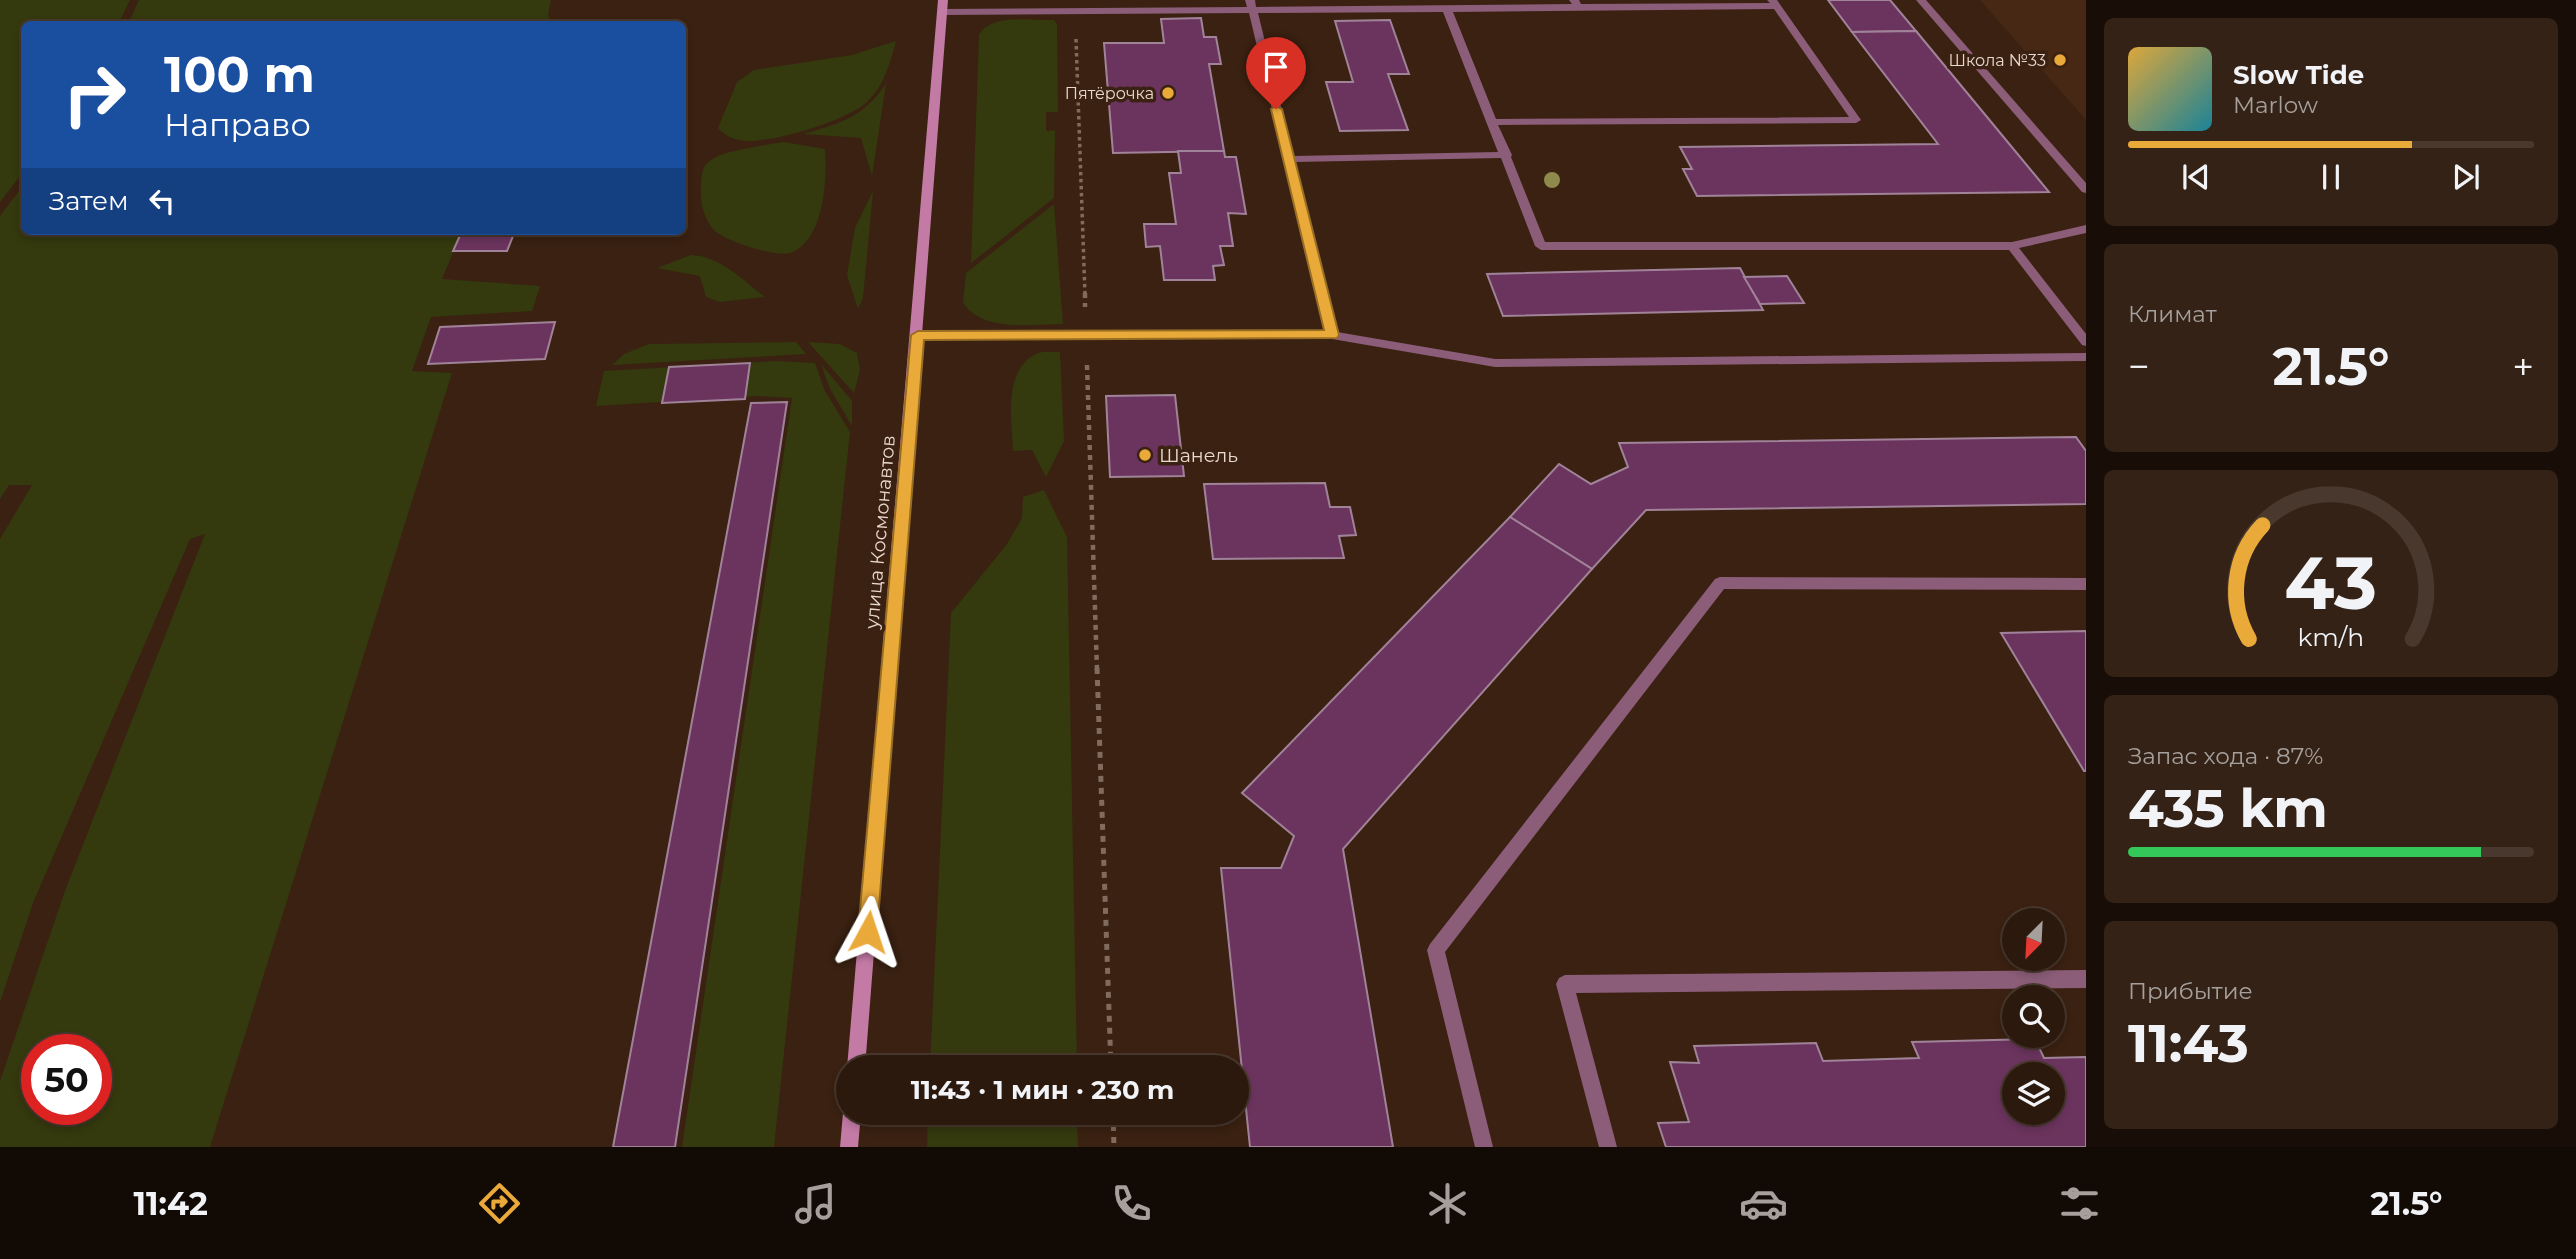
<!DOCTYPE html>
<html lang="ru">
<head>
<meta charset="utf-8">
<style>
	body { margin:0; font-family:Montserrat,sans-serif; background:#342216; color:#f1f3f6; height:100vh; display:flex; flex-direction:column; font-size:26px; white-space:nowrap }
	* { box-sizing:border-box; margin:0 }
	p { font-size:23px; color:#a6a09d }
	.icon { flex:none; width:38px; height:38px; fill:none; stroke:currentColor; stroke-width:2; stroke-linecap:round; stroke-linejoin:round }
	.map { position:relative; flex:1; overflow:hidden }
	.side { display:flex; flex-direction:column; gap:18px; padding:18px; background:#180e07; width:490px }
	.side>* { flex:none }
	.banner { position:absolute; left:21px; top:21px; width:665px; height:214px; border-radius:10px; box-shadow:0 4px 10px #0003,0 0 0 2px #48382e; background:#1a4fa0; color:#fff; overflow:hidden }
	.needle { width:46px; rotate:204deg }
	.fabs { position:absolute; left:2002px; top:908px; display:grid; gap:14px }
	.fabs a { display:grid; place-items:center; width:63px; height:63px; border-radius:50%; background:#2c190d; box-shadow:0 4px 10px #0003,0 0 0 2px #48382e; font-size:35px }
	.speed { position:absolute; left:21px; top:1034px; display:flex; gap:14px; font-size:35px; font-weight:700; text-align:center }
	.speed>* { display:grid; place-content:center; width:91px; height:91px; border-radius:50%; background:#2c190d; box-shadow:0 4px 10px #0003,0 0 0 2px #48382e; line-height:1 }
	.speed .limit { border:10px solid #d22; background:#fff; color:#111 }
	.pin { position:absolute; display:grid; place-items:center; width:60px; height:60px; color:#fff; margin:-72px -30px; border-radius:50% 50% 50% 0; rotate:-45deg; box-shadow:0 0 7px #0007 }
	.pin .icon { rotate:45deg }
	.me { position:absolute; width:77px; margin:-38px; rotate:5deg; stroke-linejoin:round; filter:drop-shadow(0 0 5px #0008) }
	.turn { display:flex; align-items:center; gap:24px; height:147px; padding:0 28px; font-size:32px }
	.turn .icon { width:91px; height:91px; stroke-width:2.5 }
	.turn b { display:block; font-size:49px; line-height:60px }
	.then { display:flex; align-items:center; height:66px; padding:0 28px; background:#0003; gap:14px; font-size:26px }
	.big { font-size:52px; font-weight:700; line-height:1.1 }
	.side .card { flex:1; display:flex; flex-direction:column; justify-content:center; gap:10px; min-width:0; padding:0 24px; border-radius:10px; background:#342216 }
	.side .dial { align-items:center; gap:0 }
	.dial svg { height:182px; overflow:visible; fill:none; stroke:#48382e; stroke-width:7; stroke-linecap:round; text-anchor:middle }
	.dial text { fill:#f1f3f6; stroke:none }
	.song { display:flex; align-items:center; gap:21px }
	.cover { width:84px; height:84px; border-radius:10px; background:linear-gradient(135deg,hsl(40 70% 55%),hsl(190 70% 35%)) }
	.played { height:7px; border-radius:4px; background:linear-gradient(90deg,#eaaa39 70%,#48382e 70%) }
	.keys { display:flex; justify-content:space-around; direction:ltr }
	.heat { display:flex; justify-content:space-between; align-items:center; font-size:38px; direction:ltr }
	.charge { height:10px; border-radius:5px; background:linear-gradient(90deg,#34c759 87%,#48382e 0) }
	.trip { position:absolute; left:836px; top:1055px; width:413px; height:70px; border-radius:35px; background:#2c190d; box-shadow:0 4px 10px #0003,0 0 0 2px #48382e; font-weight:700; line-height:70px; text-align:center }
	.tab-bar { display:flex; height:112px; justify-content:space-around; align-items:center; background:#120a05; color:#a6a09d }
	.tab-bar .icon { width:49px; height:49px }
	.tab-bar .active { color:#eaaa39 }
	.tab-bar b { font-size:32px; color:#f1f3f6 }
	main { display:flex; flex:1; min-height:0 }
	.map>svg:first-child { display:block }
</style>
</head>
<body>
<main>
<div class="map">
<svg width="2086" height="1147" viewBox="0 0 2086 1147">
	<rect width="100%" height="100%" fill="#3a2111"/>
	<path fill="#472814" d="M 1980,0 L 2086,0 L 2086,120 Z"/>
	<g fill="#34390e" fill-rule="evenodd">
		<path d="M 0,0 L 130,0 L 118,24 L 24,24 L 24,171 L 0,202 Z"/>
		<path d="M 139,0 L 551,0 L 548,14 L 551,24 L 128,24 Z"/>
		<path d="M 1054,20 L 1057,24 L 1058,112 L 1046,112 L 1046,131 L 1055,130 L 1054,198 L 971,263 L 979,34 C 994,13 1030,21 1054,20 Z"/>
		<path d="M 896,41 C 890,63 885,83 869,100 C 851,120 775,142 747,141 C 736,141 725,136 718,128 L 737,82 L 754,70 L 852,55 Z"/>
		<path d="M 886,84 L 872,176 L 861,138 L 803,134 C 841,123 862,118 886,84 Z"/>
		<path d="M 784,142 L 825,149 C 827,178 825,237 793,252 C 779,259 723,241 713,229 C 702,215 700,199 701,183 C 702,173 702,166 711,160 C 724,150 767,145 784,142 Z"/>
		<path d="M 24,184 L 24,231 L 462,231 L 442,279 L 540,286 L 532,311 L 431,317 L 412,371 L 452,373 L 210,1147 L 0,1147 L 0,1081 L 66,888 L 205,534 L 190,539 L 33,903 L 0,1002 L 0,539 L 32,485 L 9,485 L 0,499 L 0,216 ZM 37,1050 L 96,1050 L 96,1110 L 37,1110 Z"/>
		<path d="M 873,191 L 863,298 L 858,309 L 847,275 L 855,228 Z"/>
		<path d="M 1054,204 L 1063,324 C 1031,324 984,333 963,303 L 966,273 Z"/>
		<path d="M 691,255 C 720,256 743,280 765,297 L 720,302 L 706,297 L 700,276 L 657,268 Z"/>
		<path d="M 796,342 L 806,354 L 612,365 L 624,354 L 649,344 Z"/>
		<path d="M 808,342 L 840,344 L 857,353 L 860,370 L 854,393 Z"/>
		<path d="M 1060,352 L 1064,441 L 1046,477 L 1032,450 L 1013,451 C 1012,422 1002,368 1038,353 C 1043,351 1054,352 1060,352 Z"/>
		<path d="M 776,361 L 815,363 L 825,391 L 850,432 L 774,1147 L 682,1147 L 792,398 L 757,396 L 596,406 L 604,371 Z"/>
		<path d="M 821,364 L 852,401 L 852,426 L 830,389 Z"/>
		<path d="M 1044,490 L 1067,537 L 1077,1067 L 930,1067 L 951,613 L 1007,544 L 1022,518 L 1023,497 Z"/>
		<path d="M 928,1113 L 1077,1113 L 1078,1147 L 927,1147 Z"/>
	</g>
	<g fill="#6b345e" stroke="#a18399" stroke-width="2" fill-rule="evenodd">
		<path d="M 1828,0 L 1890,0 L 1916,31 L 1852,32 Z"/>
		<path d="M 1201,18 L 1204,37 L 1216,37 L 1221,64 L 1209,64 L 1224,151 L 1113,153 L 1104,43 L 1164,43 L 1161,19 Z"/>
		<path d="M 1390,20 L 1409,74 L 1388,74 L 1408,130 L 1340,131 L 1326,82 L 1353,82 L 1335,21 Z"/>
		<path d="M 1916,31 L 2049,192 L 1697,196 L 1683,169 L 1692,169 L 1680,147 L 1938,144 L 1852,32 Z"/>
		<path d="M 1178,151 L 1224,151 L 1225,157 L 1236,157 L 1246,214 L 1228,213 L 1233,246 L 1220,246 L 1224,265 L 1213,266 L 1215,280 L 1164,280 L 1160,246 L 1146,247 L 1144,224 L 1176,224 L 1169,173 L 1181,173 Z"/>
		<path d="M 462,231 L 515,231 L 507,251 L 453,251 Z"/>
		<path d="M 1740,268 L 1763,310 L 1503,316 L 1487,274 Z"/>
		<path d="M 1787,276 L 1804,303 L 1760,304 L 1744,277 Z"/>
		<path d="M 555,322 L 545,359 L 428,364 L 440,327 Z"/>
		<path d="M 750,363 L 745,399 L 662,403 L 669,367 Z"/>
		<path d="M 1175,395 L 1184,476 L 1110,477 L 1106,396 Z"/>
		<path d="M 787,402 L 675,1147 L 613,1147 L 751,403 Z"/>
		<path d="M 2076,437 L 2086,451 L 2086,504 L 1646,510 L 1592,569 L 1510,517 L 1559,464 L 1591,484 L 1628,467 L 1619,443 Z"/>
		<path d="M 1325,483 L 1330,507 L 1350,507 L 1356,535 L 1339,536 L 1344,558 L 1213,559 L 1204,484 Z"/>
		<path d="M 1510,517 L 1592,569 L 1343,849 L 1393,1147 L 1250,1147 L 1221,868 L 1281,868 L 1294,836 L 1242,793 Z"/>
		<path d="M 2086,631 L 2086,771 L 2084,771 L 2001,633 Z"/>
		<path d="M 2035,1039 L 2044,1058 L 2086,1057 L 2086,1147 L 1666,1147 L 1658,1123 L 1689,1122 L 1670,1062 L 1699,1063 L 1694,1046 L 1816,1043 L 1823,1061 L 1919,1058 L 1912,1042 ZM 2014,1074 L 2053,1074 L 2053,1113 L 2014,1113 Z"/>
	</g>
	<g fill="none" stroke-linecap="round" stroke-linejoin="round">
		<path stroke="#816b5d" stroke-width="3.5" stroke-dasharray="3.5 3.5" stroke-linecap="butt" d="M 1076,39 L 1085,295"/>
		<g stroke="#816b5d" stroke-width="4.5" stroke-dasharray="5 5" stroke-linecap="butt">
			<path d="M 1085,293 L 1085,307"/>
			<path d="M 1087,365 L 1097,670"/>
		</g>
		<g stroke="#816b5d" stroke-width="5" stroke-dasharray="6 6" stroke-linecap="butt">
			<path d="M 1097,668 L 1111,1068"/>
			<path d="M 1113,1113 L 1114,1147"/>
		</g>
		<g fill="#8b5d78" fill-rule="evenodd">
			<path d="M 1245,0 L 1255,0 L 1256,7 L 1572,4 L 1569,0 L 1579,0 L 1581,4 L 1770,3 L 1767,0 L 1777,0 L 1861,120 L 1856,123 L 1498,125 L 1512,155 L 1511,157 L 1545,242 L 2012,242 L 2086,225 L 2086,233 L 2019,248 L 2086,334 L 2086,346 L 2082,345 L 2009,250 L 1541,250 L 1535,246 L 1501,158 L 1295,162 L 1337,332 L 1495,359 L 2086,353 L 2086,361 L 1495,367 L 1332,339 L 914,338 L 912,335 L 914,332 L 918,331 L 1325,331 L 1249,13 L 943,15 L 938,12 L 943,9 L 1247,7 ZM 1774,9 L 1849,117 L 1496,119 L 1453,12 ZM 1443,12 L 1498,152 L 1293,156 L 1258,13 Z"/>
			<path d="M 1916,0 L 1926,0 L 2086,183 L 2086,193 L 2082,192 Z"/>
			<path d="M 1720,577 L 2086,578 L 2086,590 L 1724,589 L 1445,952 L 1493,1147 L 1475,1147 L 1427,950 L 1430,944 L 1715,579 Z"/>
			<path d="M 2086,970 L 2086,988 L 1576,993 L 1617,1147 L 1599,1147 L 1556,984 L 1559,978 L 1565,975 Z"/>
		</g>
		<g fill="#c37aa5" fill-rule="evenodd">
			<path d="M 938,0 L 948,0 L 865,1068 L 849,1068 L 849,1072 L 847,1068 Z"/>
			<path d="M 849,1105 L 849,1113 L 861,1113 L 858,1147 L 840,1147 L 843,1113 L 845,1106 Z"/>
		</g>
	</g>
	<circle fill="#8e8a4b" cx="1552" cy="180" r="8"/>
	<path fill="#eaaa39" stroke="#986e25" stroke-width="2" d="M 1276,106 L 1282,109 L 1339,335 L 1337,338 L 924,340 L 877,932 L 875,939 L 868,942 L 861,939 L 858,932 L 911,335 L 918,331 L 1324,330 L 1271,109 Z"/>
	<g fill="#eaaa39" stroke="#3a2111" stroke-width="2.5">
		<circle cx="2060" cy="60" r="7"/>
		<circle cx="1168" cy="93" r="7"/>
		<circle cx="1145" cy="455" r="7"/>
	</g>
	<g text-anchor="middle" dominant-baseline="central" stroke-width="7" stroke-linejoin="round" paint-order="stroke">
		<g font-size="16" fill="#e9d8cd" stroke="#3a2111" text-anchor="end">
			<text x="2046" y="60">Школа №33</text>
			<text x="1154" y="93">Пятёрочка</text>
		</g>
		<g font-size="19" fill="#e9d8cd" stroke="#3a2111" text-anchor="start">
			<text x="1159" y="455">Шанель</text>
		</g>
		<g font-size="19" fill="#e9d8cd" stroke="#3a2111">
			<text transform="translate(880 532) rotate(-85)">улица Космонавтов</text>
		</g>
	</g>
</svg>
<div class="fabs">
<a><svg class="needle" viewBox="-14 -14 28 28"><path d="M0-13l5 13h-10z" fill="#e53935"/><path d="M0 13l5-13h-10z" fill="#a6a09d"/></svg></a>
<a><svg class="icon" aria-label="search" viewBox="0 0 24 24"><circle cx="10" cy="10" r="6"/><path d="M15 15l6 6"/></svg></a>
<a><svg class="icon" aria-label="layers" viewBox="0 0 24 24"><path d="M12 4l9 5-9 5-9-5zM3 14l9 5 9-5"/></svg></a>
</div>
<div class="speed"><div class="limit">50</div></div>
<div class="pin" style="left:1276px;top:109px;background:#d93025"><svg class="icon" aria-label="arrive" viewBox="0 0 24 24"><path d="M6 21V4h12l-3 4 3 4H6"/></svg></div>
<svg class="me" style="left:868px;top:932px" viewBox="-20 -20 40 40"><path d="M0-17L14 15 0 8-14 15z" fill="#eaaa39" stroke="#fff" stroke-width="4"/></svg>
<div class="trip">11:43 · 1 мин · 230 m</div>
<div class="banner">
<div class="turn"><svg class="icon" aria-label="right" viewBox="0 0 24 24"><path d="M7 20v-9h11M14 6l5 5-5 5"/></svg><div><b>100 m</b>Направо</div></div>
<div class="then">Затем<svg class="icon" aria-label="left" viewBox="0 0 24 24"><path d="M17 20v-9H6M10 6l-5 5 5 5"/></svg></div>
</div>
</div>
<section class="side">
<div class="card">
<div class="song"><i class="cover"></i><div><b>Slow Tide</b><p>Marlow</p></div></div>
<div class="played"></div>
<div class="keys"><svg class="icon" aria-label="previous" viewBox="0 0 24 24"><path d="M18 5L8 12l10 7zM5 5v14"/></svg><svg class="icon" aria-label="pause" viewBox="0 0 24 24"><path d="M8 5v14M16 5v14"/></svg><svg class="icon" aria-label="next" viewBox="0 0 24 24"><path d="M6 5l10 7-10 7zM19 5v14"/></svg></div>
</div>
<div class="card"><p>Климат</p>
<div class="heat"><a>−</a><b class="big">21.5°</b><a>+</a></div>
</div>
<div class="card dial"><svg viewBox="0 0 100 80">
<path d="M14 69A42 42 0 1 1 86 69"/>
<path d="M14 69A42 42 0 0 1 20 19" stroke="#eaaa39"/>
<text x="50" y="56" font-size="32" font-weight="700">43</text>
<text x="50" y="72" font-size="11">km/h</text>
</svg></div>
<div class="card"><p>Запас хода · 87%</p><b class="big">435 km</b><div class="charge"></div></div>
<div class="card"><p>Прибытие</p><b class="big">11:43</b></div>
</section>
</main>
<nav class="tab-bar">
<b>11:42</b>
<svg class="icon active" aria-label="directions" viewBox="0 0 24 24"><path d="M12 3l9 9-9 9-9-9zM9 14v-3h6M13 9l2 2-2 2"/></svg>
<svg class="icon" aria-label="music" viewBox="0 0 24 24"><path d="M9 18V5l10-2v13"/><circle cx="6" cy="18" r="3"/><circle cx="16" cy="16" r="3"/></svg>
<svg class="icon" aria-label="phone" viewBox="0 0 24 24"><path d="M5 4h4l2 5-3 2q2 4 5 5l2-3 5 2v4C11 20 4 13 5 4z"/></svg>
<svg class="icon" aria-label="climate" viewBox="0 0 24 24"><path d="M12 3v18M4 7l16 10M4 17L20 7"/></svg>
<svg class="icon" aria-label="car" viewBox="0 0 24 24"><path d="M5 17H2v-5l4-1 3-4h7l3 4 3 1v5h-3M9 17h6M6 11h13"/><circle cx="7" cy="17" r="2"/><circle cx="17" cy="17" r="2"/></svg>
<svg class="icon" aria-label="filters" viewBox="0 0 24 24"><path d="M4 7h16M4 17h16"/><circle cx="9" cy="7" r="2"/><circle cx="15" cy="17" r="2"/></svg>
<b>21.5°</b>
</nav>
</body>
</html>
